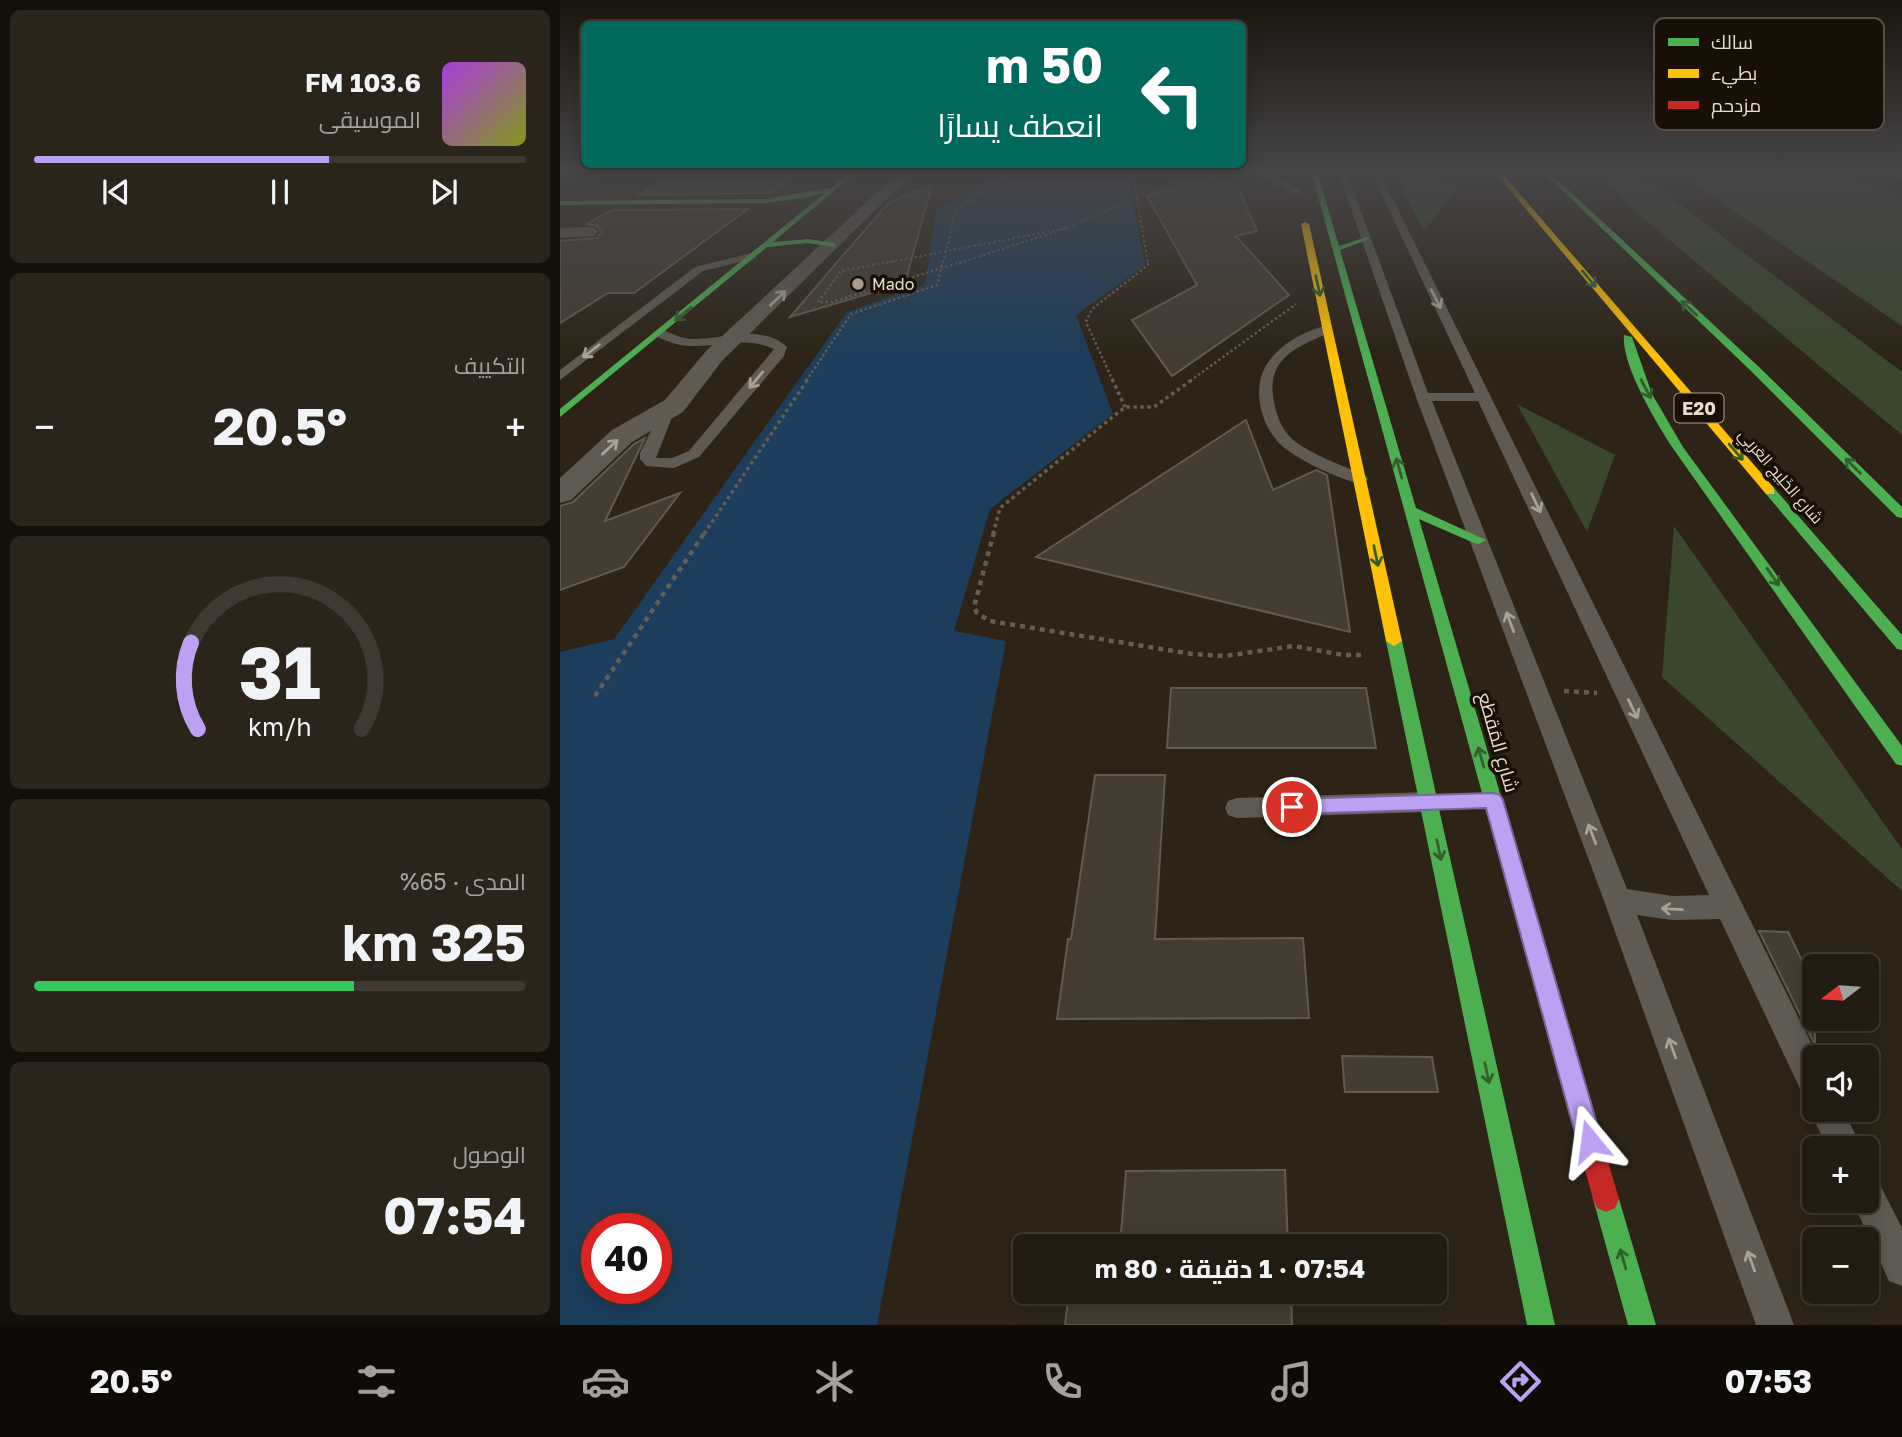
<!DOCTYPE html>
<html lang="ar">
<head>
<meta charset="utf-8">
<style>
	body { margin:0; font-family:"Golos Text",Cairo,sans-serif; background:#2a241a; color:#f1f3f6; direction:rtl; height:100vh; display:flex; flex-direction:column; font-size:26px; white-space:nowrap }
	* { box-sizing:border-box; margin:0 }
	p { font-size:23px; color:#a2a19f }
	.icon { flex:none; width:38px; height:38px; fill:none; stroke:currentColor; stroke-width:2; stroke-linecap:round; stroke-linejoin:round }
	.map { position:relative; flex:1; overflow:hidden; direction:ltr }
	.details { display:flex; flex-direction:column; gap:10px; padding:10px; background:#130f09; width:560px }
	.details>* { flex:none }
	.banner { position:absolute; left:21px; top:21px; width:665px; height:147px; border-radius:10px; box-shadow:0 4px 18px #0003,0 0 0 2px #3f3931; direction:rtl; background:#00695c; color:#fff; overflow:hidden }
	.needle { width:46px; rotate:253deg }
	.buttons { position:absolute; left:1242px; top:954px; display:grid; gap:14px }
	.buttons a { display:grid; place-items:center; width:77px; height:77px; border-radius:10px; background:#221b11; box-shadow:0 4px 18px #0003,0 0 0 2px #3f3931; font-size:35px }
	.speed { position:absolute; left:21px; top:1213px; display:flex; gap:14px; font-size:35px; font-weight:700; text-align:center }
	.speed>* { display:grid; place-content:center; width:91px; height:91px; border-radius:50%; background:#221b11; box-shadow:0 4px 18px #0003,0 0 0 2px #3f3931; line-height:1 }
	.speed .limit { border:10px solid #d22; background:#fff; color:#111 }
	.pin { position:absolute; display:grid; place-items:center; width:60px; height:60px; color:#fff; margin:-30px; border:4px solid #fff; border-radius:50%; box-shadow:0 2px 7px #0007 }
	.me { position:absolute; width:77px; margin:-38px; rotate:344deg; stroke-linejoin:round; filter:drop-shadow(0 0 5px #0008) }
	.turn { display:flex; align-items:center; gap:24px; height:147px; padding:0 28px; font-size:32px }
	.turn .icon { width:91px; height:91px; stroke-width:2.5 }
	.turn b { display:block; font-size:49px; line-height:60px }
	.big { font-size:52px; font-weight:700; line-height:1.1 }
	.details .widget { flex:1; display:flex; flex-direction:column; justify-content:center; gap:10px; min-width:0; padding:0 24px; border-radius:10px; background:#2a241a }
	.details .dial { align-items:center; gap:0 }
	.dial svg { height:182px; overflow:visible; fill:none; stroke:#3f3931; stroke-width:7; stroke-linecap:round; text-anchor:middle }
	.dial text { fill:#f1f3f6; stroke:none }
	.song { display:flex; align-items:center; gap:21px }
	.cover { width:84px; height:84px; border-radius:10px; background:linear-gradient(135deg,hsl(280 70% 55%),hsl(70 70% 35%)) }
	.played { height:7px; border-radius:4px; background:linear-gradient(90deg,#bca0f2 60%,#3f3931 60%) }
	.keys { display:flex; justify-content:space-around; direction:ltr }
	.heat { display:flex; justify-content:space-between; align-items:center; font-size:38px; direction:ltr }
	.charge { height:10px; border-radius:5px; background:linear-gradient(90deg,#34c759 65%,#3f3931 0) }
	.trip { position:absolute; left:453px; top:1234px; width:434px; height:70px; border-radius:10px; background:#221b11; box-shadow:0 4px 18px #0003,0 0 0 2px #3f3931; font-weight:700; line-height:70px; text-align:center; direction:rtl }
	.dock { display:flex; height:112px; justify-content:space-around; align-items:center; background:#0e0b07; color:#a2a19f }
	.dock .icon { width:49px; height:49px }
	.dock .current { color:#bca0f2 }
	.dock b { font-size:32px; color:#f1f3f6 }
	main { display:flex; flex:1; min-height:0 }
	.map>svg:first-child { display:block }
</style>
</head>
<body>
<main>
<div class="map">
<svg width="1342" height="1325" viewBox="0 0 1342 1325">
	<rect width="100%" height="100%" fill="#2d2417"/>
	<g fill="#3a472d">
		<path d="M 833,171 L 864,171 L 899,187 L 864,231 Z"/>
		<path d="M 1035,171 L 1076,171 L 1342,372 L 1342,435 L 1081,216 Z"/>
		<path d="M 1115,171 L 1285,171 L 1342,199 L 1342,326 Z"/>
		<path d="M 957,404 L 1055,455 L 1027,532 Z"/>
		<path d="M 1114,526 L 1342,849 L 1342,891 L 1102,677 Z"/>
	</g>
	<path fill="#1c3d5b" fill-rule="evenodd" d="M 442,171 L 567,171 L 585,265 L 516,315 L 553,414 L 430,509 L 394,631 L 446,641 L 317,1325 L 0,1325 L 0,652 L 54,639 L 287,312 L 365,284 L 376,211 ZM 37,1228 L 96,1228 L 96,1288 L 37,1288 Z"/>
	<g fill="#443b31" stroke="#625a4f" stroke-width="2">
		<path d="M 129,171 L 241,171 L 210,193 L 79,195 L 117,173 Z"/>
		<path d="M 671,171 L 697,231 L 676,236 L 729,295 L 612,376 L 572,320 L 637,285 L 587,196 Z"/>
		<path d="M 372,185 L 345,283 L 230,317 L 328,203 Z"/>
		<path d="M 188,209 L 74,293 L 48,293 L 0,323 L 0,241 L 37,238 L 41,232 L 37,226 L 27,224 L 52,210 Z"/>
		<path d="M 686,420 L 713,490 L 756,470 L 767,475 L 790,632 L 476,557 Z"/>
		<path d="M 85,438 L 45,521 L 120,493 L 64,567 L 0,590 L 0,506 L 13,502 L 74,444 Z"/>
		<path d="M 611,688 L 806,688 L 816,748 L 607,748 Z"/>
		<path d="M 535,775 L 605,775 L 595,939 L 743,938 L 749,1018 L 497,1019 L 508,939 L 511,939 Z"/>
		<path d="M 1199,931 L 1228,932 L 1255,987 L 1255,1045 Z"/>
		<path d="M 782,1056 L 872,1057 L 878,1092 L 785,1092 Z"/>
		<path d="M 725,1170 L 728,1246 L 560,1246 L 566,1171 Z"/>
		<path d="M 509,1292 L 731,1292 L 732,1325 L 505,1325 Z"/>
	</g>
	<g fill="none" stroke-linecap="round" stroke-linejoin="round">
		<g stroke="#635d54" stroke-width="2" stroke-dasharray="2.5 2.5" stroke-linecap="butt">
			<path d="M 572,171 L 588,263"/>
			<path d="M 610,184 L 629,171"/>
			<path d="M 606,186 L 660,171"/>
			<path d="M 383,263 L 396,210 L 455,171"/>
		</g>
		<g stroke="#635d54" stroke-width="2.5" stroke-dasharray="2.5 2.5" stroke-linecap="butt">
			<path d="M 246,381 L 291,314 L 377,285 L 383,261"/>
			<path d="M 553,381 L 526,322 L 532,309 L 588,265 L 587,261"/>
			<path d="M 630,381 L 736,304"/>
		</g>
		<g stroke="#635d54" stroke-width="3.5" stroke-dasharray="3.5 3.5" stroke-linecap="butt">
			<path d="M 552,379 L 565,407"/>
			<path d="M 144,534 L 248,379"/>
			<path d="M 433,534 L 440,508 L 565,407 L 594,407 L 633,379"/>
		</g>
		<g stroke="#635d54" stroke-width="4.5" stroke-dasharray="5 5" stroke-linecap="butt">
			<path d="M 434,532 L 414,607 L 417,613 L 430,621 L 632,654 L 665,656 L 734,646 L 783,655 L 802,655"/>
			<path d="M 1004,691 L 1037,693"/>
			<path d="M 35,696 L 145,532"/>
		</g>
		<g fill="#5f5b52" fill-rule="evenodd">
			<path d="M 262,171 L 299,171 L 265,174 Z"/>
			<path d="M 699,171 L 707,171 L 742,192 L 735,194 L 700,176 Z"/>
			<path d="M 778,171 L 786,171 L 868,393 L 915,393 L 811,171 L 819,171 L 1258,1057 L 1255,1057 L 1255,1110 L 1283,1110 L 1302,1148 L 1267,1148 L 1250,1110 L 1253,1101 L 1244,1097 L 1160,919 L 1112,920 L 1077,915 L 1234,1325 L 1196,1325 L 1043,898 L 856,397 ZM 872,401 L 918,401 L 1149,895 L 1112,896 L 1067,889 Z"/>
			<path d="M 192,253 L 196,254 L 196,258 L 143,271 L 0,380 L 0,370 L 135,267 Z"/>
			<path d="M 767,325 L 771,326 L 771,332 C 737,347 705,358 714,402 C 717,417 722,430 733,440 C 754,456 782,465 806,476 L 808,479 L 806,482 L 800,484 C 777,478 734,459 718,442 C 708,431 702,417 700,403 C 693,360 729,336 767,325 Z"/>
			<path d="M 99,329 C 110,332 119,338 131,339 C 161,340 202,323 227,347 L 224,356 L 139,457 L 114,468 L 86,466 L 80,459 L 80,453 L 102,409 L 112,409 L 114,412 L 96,458 L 112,458 L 129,451 L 214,349 C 187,336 160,347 132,346 C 118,346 107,341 95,336 L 93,333 Z"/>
			<path d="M 868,792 L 877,795 L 880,802 L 877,809 L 868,812 L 677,818 L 668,815 L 665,808 L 668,801 L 677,798 Z"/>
			<path d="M 1307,1178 L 1319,1183 L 1342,1228 L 1342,1286 L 1329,1281 L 1292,1200 L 1307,1200 Z"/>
		</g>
		<g fill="#5f5b52" fill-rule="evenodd">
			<path d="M 340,171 L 355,171 L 162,361 L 123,412 L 72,442 L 11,500 L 0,503 L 0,478 L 52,430 L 105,400 L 146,351 Z"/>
			<path d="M 29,227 L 35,228 L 38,232 L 35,236 L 0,238 L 0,228 Z"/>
		</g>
		<g fill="#4caf50" fill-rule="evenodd">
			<path d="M 291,171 L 298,171 L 213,242 L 248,239 L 275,243 L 275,247 L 248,243 L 207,247 L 0,417 L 0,409 L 266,192 L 244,198 L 205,203 L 0,205 L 0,201 L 205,199 L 271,188 Z"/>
			<path d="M 751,171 L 757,171 L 779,246 L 806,237 L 810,239 L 780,250 L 856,508 L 926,540 L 919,544 L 914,543 L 859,519 L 965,878 L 962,884 L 955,887 L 948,884 L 945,878 L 926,807 L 879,809 L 995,1325 L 967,1325 L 826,641 L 829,637 L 834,636 L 842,641 L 876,794 L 922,793 Z"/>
			<path d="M 982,171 L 988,171 L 1199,367 L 1342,507 L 1342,518 L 1337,517 L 1191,371 Z"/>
			<path d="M 1328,171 L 1342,174 L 1342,178 L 1329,172 Z"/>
			<path d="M 1064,335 L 1072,337 L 1092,394 L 1123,447 L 1342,746 L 1342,766 L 1336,764 L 1112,447 C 1096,422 1061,364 1064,335 Z"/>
			<path d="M 1210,487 L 1214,488 L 1342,635 L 1342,650 L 1337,649 L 1206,494 L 1204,491 Z"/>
			<path d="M 1046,1186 L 1055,1190 L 1059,1199 L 1096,1325 L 1068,1325 L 1033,1199 L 1037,1190 Z"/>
		</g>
		<g fill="#ffc107" fill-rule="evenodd">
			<path d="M 934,171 L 940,171 L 1214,488 L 1214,494 L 1206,494 Z"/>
			<path d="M 745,222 L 749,224 L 842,641 L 834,646 L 826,641 L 741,224 Z"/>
		</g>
		<g fill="#c62828" fill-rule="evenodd">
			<path d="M 309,171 L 335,171 L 332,173 Z"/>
			<path d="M 955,869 L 962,872 L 965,878 L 1059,1199 L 1055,1208 L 1046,1212 L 1037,1208 L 1033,1199 L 945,878 L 948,872 Z"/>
		</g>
		<g stroke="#635d54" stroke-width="2" stroke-dasharray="2.5 2.5" stroke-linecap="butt">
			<path d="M 507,228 L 606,186"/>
			<path d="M 507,228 L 512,227"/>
			<path d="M 325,263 L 507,228"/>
			<path d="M 399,263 L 507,228"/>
		</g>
		<path stroke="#635d54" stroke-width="2.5" stroke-dasharray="2.5 2.5" stroke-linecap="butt" d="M 334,261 L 281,271 L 258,302 L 272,302 L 405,261"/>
	</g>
	<defs><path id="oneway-shaft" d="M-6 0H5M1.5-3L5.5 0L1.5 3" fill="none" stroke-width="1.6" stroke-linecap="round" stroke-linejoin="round" transform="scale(1.75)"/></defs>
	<g stroke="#32602c">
		<use href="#oneway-shaft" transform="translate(1029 279) rotate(50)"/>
		<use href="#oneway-shaft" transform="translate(758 286) rotate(78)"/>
		<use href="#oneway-shaft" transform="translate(1129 308) rotate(-137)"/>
		<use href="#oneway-shaft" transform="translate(123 314) rotate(140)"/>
		<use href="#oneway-shaft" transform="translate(1086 389) rotate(62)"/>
		<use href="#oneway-shaft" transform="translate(1176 452) rotate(49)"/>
		<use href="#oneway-shaft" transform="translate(1293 466) rotate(-135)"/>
		<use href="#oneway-shaft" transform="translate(839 468) rotate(-106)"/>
		<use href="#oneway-shaft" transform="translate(816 556) rotate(78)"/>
		<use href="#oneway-shaft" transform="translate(1213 577) rotate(55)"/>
		<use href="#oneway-shaft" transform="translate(921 757) rotate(-106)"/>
		<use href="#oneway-shaft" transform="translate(879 850) rotate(78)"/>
		<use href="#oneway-shaft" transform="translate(927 1073) rotate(78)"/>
		<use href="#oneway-shaft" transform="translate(1063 1259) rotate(-106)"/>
	</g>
	<g stroke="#aaa296">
		<use href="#oneway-shaft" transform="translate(218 298) rotate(-44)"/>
		<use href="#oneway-shaft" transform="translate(876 299) rotate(63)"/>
		<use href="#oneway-shaft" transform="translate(31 351) rotate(143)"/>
		<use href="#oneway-shaft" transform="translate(196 380) rotate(130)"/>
		<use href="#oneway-shaft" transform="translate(50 447) rotate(-43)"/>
		<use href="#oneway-shaft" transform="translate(976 503) rotate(65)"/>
		<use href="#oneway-shaft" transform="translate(950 622) rotate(-111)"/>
		<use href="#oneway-shaft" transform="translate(1073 709) rotate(64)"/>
		<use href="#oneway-shaft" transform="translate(1032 834) rotate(-111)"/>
		<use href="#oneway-shaft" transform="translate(1112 909) rotate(-177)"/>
		<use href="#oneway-shaft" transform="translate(1112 1048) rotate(-110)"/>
		<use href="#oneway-shaft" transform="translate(1191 1261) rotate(-110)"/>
	</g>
	<linearGradient id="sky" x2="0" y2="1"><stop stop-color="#19140d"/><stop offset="0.48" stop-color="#464547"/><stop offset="1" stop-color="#464547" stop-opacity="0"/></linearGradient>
	<rect width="1342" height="356" fill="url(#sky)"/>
	<path fill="#bca0f2" stroke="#7a689d" stroke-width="2" d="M 933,793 L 940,795 L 943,800 L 1042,1141 L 1039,1150 L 1030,1154 L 1021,1150 L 1017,1141 L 926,808 L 732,814 L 725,812 L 722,807 L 725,801 L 732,799 Z"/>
	<circle fill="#a79c8e" stroke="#181007" stroke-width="2.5" cx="298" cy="284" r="7"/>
	<g text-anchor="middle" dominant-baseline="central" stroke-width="7" stroke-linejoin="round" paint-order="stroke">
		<g font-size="16" fill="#e8dcce" stroke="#181007" text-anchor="start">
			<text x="312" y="284">Mado</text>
		</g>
		<g font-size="16" fill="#e8dcce" stroke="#181007">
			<text transform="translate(1221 476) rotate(49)">شارع الخَلِيج العَربِي</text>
		</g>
		<rect fill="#181007" stroke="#aa9f92" stroke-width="2" x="1114.5" y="393.5" width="49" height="29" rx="5"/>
		<g font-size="18" font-weight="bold" fill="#e8dcce">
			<text x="1139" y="408">E20</text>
		</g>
		<g font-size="19" fill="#e8dcce" stroke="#181007">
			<text transform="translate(939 742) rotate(74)">شارع المَقطَع</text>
		</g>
	</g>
	<rect x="1094" y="18" width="230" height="112" rx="10" fill="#181007" stroke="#564d43" stroke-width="2"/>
	<rect x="1108" y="38" width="31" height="8" fill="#4caf50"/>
	<rect x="1108" y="69" width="31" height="9" fill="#ffc107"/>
	<rect x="1108" y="101" width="31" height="8" fill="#c62828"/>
	<g font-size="19" fill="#e8dcce">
		<text x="1151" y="49">سالك</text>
		<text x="1151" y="80">بطيء</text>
		<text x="1151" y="112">مزدحم</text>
	</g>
</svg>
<div class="buttons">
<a><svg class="needle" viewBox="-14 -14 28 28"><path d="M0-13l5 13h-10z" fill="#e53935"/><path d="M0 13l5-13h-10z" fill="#a2a19f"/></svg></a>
<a><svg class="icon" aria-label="sound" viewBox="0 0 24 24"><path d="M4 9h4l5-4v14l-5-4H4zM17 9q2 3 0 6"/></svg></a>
<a>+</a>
<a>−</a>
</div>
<div class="speed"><div class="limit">40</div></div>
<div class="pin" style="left:732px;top:807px;background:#d93025"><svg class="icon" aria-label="arrive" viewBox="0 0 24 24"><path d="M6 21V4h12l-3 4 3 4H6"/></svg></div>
<svg class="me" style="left:1030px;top:1141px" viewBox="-20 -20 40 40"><path d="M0-17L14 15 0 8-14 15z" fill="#bca0f2" stroke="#fff" stroke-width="4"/></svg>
<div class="trip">07:54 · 1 دقيقة · 80 m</div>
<div class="banner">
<div class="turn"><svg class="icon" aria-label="left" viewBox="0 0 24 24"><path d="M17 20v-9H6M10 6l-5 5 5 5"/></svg><div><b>50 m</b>انعطف يسارًا</div></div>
</div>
</div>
<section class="details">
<div class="widget">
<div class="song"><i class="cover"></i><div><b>103.6 FM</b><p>الموسيقى</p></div></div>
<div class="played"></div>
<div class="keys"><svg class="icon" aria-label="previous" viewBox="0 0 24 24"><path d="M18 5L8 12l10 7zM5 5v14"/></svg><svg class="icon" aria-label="pause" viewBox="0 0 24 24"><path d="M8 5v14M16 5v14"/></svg><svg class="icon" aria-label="next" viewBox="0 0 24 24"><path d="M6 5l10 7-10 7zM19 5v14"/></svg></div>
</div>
<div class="widget"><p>التكييف</p>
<div class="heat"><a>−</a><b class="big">20.5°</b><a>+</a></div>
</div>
<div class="widget dial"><svg viewBox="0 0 100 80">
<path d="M14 69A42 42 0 1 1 86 69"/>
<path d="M14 69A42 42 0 0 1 11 31" stroke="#bca0f2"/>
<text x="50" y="56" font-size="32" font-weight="700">31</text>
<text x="50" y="72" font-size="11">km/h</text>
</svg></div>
<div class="widget"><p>المدى · 65%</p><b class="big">325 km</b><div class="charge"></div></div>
<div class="widget"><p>الوصول</p><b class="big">07:54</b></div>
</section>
</main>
<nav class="dock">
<b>07:53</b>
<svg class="icon current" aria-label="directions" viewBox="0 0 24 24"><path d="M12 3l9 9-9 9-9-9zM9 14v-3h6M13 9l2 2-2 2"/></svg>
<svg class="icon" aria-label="music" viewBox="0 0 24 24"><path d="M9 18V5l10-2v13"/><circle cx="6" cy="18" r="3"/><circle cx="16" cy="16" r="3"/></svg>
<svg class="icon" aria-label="phone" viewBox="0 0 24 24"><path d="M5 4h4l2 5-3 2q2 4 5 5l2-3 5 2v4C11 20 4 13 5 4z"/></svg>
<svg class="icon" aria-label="climate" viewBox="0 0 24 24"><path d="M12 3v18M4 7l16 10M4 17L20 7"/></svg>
<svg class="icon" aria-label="car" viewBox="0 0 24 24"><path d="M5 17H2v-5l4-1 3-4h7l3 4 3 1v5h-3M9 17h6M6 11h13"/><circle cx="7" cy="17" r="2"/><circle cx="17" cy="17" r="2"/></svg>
<svg class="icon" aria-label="filters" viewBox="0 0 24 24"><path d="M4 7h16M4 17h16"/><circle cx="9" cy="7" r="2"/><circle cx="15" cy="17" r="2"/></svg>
<b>20.5°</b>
</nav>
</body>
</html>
